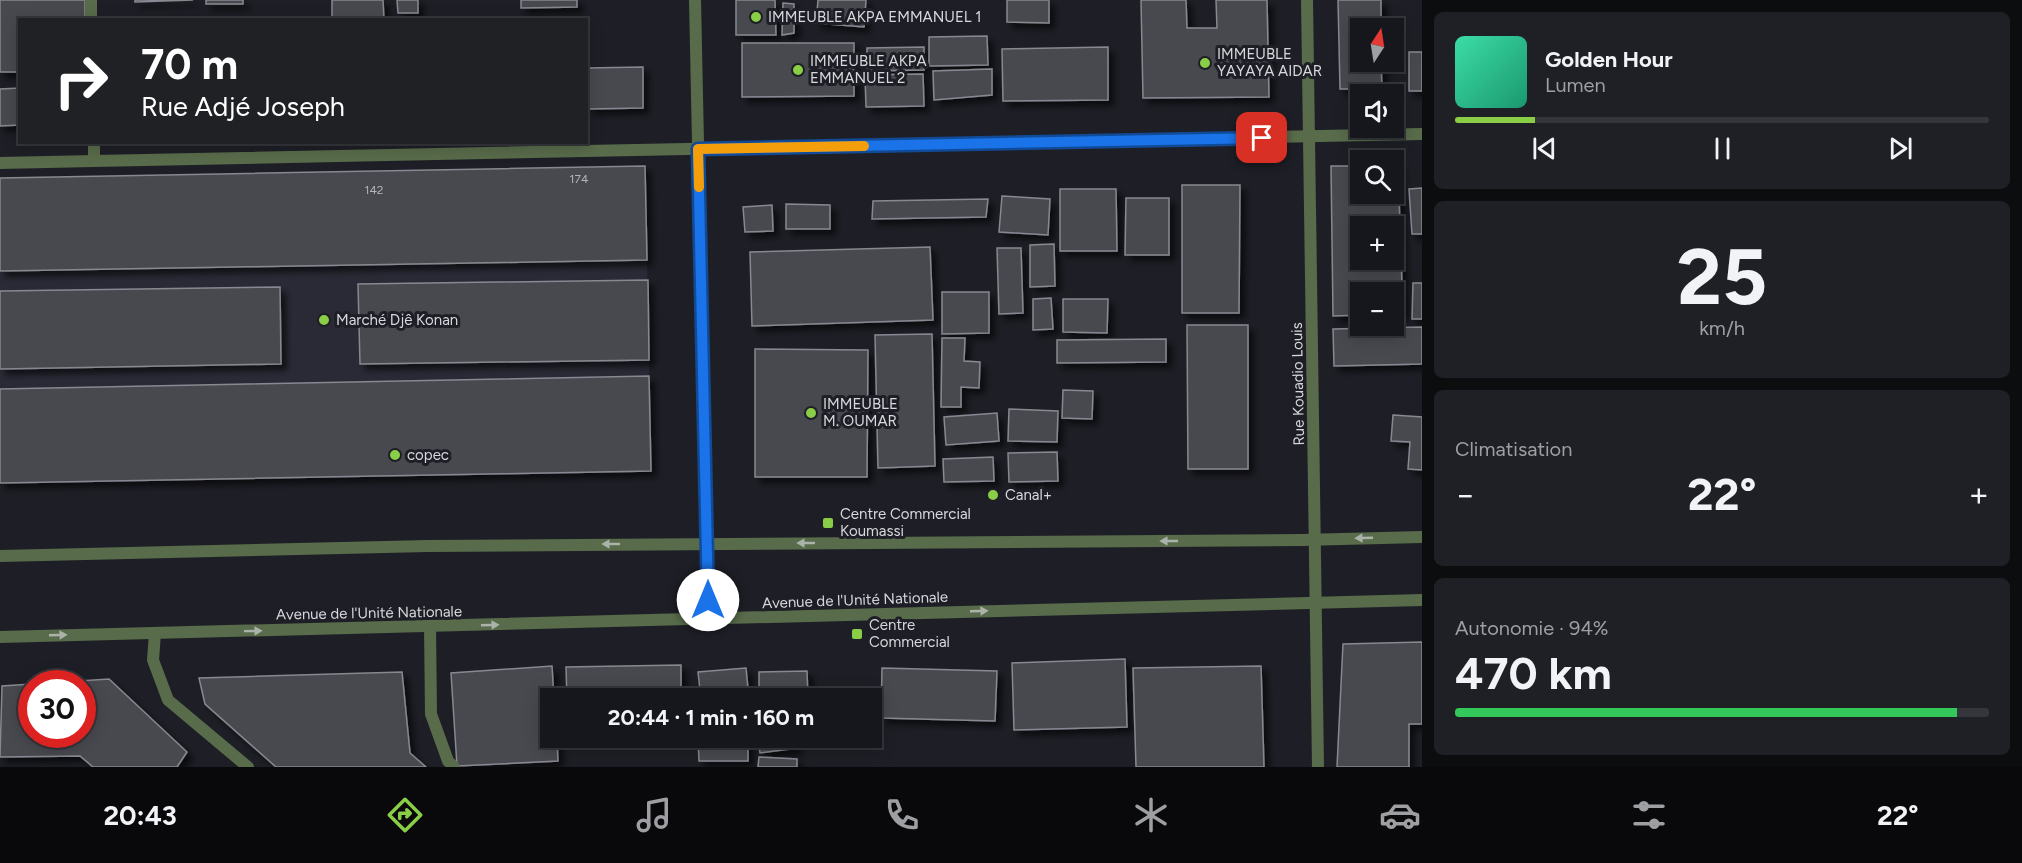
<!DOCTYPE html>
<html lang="fr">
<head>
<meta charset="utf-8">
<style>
	body { margin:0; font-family:Figtree,sans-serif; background:#1f2025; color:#f1f3f6; height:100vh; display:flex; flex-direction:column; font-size:22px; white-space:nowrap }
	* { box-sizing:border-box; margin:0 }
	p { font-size:20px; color:#9e9fa3 }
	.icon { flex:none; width:33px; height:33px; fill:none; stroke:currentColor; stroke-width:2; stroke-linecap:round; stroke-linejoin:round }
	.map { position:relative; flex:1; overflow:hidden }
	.sheet { display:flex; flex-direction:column; gap:12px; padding:12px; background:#0c0d0f; width:600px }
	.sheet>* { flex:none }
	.banner { position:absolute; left:18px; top:18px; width:570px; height:126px; border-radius:0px; box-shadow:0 3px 15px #0003,0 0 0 2px #35363b; background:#202124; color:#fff; overflow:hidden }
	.needle { width:39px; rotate:12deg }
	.controls { position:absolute; left:1350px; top:18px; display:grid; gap:12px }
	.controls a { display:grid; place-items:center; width:54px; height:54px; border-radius:0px; background:#16171c; box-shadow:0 3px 15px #0003,0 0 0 2px #35363b; font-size:30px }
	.speed { position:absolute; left:18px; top:670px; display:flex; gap:12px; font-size:30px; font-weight:700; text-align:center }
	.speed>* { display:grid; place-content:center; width:78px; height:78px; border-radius:50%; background:#16171c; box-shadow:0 3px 15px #0003,0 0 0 2px #35363b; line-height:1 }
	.speed .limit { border:9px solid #d22; background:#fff; color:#111 }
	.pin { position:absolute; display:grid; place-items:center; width:51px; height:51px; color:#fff; margin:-26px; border-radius:12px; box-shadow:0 3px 9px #0006 }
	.me { position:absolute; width:66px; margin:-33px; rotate:0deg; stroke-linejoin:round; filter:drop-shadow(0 0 4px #0008) }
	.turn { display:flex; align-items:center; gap:21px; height:126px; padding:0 24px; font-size:27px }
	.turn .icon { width:78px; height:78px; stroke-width:2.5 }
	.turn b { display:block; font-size:42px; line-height:51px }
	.big { font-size:45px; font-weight:700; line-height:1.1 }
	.sheet .tile { flex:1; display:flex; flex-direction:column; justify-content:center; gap:9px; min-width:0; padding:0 21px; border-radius:9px; background:#1f2025 }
	.sheet .dial { align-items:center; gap:0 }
	.dial b { font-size:78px; line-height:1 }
	.song { display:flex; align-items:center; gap:18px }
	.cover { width:72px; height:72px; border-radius:9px; background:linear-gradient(135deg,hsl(160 70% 55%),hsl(160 70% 35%)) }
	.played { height:6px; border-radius:3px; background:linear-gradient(90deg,#8ace48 15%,#35363b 15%) }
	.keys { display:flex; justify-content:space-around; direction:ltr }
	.heat { display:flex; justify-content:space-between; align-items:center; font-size:33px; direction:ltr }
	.charge { height:9px; border-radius:4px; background:linear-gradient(90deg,#34c759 94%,#35363b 0) }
	.trip { position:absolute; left:540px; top:688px; width:342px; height:60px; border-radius:0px; background:#16171c; box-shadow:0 3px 15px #0003,0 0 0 2px #35363b; font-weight:700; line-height:60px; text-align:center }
	.tab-bar { display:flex; height:96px; justify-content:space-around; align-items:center; background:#09090b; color:#9e9fa3 }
	.tab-bar .icon { width:42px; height:42px }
	.tab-bar .active { color:#8ace48 }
	.tab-bar b { font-size:27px; color:#f1f3f6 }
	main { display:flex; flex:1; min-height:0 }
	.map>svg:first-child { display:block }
</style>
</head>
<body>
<main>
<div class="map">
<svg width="1422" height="767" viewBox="0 0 1422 767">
	<defs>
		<filter id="shadow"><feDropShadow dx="5.5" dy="5.5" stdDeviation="3" flood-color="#0009"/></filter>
	</defs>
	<rect width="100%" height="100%" fill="#1e1f26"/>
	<path fill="#292a35" d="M 645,166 L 651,471 L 0,483 L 0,178 Z"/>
	<g fill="#47484f" stroke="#878891" stroke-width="1.5" fill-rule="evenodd" filter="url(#shadow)">
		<path d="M 0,0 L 85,0 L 85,20 L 20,20 L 20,72 L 0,72 Z"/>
		<path d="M 135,0 L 193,0 L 135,2 Z"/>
		<rect x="206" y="0" width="37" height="4"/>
		<path d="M 332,0 L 383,0 L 384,20 L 332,20 Z"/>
		<path d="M 397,0 L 418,0 L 418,13 L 398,13 Z"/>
		<path d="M 521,0 L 577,0 L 577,7 L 521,8 Z"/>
		<path d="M 736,0 L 775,0 L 776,35 L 736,35 Z"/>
		<path d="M 818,0 L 866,0 L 864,27 L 816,23 Z"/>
		<path d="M 1007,0 L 1049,0 L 1049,23 L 1007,22 Z"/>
		<path d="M 1141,0 L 1186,0 L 1187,28 L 1217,28 L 1216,0 L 1267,0 L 1269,97 L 1143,98 Z"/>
		<path d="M 1338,0 L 1381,0 L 1381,28 L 1360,28 L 1360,62 L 1381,62 L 1382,89 L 1340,89 Z"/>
		<path d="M 783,3 L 794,4 L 794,33 L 782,35 Z"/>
		<path d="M 987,36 L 988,65 L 929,66 L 929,37 Z"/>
		<path d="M 742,43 L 854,43 L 854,96 L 742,97 Z"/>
		<path d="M 924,47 L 924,70 L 867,71 L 867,48 Z"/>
		<path d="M 1108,47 L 1108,100 L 1003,101 L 1002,49 Z"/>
		<rect x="1409" y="52" width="13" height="39"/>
		<path d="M 643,67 L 643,108 L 588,109 L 587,68 Z"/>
		<path d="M 992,69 L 992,95 L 934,100 L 933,71 Z"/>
		<path d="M 923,74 L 924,106 L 866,107 L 865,75 Z"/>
		<path d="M 20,88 L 20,125 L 0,126 L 0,89 Z"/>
		<path d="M 645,166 L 647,260 L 0,271 L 0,178 Z"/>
		<path d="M 1331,166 L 1360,166 L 1360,194 L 1394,194 L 1394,166 L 1398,166 L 1403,314 L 1394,314 L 1394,292 L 1360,292 L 1360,315 L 1333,316 ZM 1360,226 L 1394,226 L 1394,260 L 1360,260 Z"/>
		<path d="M 1182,185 L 1240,185 L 1239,313 L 1182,313 Z"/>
		<path d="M 1422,188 L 1422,234 L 1412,234 L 1409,189 Z"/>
		<path d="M 1060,189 L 1116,189 L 1117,251 L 1060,251 Z"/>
		<path d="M 1002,196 L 1050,199 L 1048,235 L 999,232 Z"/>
		<path d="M 1126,198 L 1169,198 L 1169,255 L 1125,255 Z"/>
		<path d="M 988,199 L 986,217 L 872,219 L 873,201 Z"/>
		<path d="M 786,204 L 830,205 L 830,229 L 786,229 Z"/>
		<path d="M 772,205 L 773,231 L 745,232 L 743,207 Z"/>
		<path d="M 1054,244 L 1055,286 L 1030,287 L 1030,245 Z"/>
		<path d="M 930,247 L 933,320 L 752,326 L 750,252 Z"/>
		<path d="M 997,248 L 1021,248 L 1023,313 L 999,314 Z"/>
		<path d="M 648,280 L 649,360 L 360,364 L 358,284 Z"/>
		<path d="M 1413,283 L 1422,283 L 1422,319 L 1412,319 Z"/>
		<path d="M 280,287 L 281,364 L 0,369 L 0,291 Z"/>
		<path d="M 942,292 L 989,292 L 989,333 L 942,334 Z"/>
		<path d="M 1051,298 L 1053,329 L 1033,330 L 1033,299 Z"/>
		<path d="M 1063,299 L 1108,299 L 1107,333 L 1063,332 Z"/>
		<path d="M 1187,325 L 1248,325 L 1248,469 L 1188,469 Z"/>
		<path d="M 1422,327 L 1422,364 L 1334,366 L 1333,329 Z"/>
		<path d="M 932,334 L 935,466 L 878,468 L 875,335 Z"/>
		<path d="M 942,338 L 965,338 L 964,361 L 980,362 L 979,388 L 961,387 L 961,407 L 941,407 Z"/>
		<path d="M 1166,339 L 1166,362 L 1057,363 L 1057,340 Z"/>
		<path d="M 755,349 L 868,350 L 867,477 L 755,477 Z"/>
		<path d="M 649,376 L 651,471 L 0,483 L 0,389 Z"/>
		<path d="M 1063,390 L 1093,391 L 1092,419 L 1062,418 Z"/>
		<path d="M 1009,409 L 1058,411 L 1057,442 L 1008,441 Z"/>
		<path d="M 997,413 L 999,441 L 946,445 L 944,417 Z"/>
		<path d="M 1393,415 L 1422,417 L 1422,470 L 1408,469 L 1410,442 L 1391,441 Z"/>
		<path d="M 1057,452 L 1058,481 L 1009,482 L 1008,453 Z"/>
		<path d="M 993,457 L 994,481 L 944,482 L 943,459 Z"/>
		<path d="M 1422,642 L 1422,724 L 1409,724 L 1409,767 L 1337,767 L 1343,644 Z"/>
		<path d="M 1125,659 L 1127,727 L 1014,730 L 1012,663 Z"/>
		<path d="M 681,665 L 681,699 L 567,699 L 566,667 Z"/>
		<path d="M 552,666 L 554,699 L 550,699 L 550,738 L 557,738 L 558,761 L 457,766 L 451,673 Z"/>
		<path d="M 1261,666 L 1264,767 L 1136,767 L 1133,668 Z"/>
		<path d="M 746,668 L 749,699 L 701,699 L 698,672 Z"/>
		<path d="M 882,668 L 997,671 L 995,721 L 881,718 Z"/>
		<path d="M 807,671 L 808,699 L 759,699 L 759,672 Z"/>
		<path d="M 402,672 L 410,753 L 426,767 L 276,767 L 205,704 L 199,678 Z"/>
		<path d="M 109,679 L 187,752 L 177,767 L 93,767 L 80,756 L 0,757 L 2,686 L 32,684 L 32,735 L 82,735 L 82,684 L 33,684 Z"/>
		<path d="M 698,738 L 748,738 L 748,761 L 699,761 Z"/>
		<path d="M 758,738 L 795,738 L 797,748 L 760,753 Z"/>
		<path d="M 759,757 L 797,759 L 797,767 L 758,767 Z"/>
	</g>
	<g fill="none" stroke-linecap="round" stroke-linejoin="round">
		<path stroke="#586b4a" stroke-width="12" d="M 0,163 L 94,161"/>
		<g stroke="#586b4a" stroke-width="12">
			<path d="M 91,0 L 91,20"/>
			<path d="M 695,0 L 708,619"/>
			<path d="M 1307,0 L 1318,767"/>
			<path d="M 94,142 L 94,161 L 1422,134"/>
			<path d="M 430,627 L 431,714 L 448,761 L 454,767"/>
			<path d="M 155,633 L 153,660 L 168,700 L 248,767"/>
		</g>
		<g stroke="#586b4a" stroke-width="12">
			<path d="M 0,556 L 428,546 L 1302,540 L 1422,537"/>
			<path d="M 0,637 L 1422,600"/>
		</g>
	</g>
	<defs><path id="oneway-solid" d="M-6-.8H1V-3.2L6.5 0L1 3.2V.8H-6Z" transform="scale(1.5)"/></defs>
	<g fill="#abb2aa">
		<use href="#oneway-solid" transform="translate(1364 538) rotate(178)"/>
		<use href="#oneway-solid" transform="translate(1169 541) rotate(180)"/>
		<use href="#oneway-solid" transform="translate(806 543) rotate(180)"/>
		<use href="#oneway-solid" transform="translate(611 544) rotate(180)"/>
		<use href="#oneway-solid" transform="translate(979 611) rotate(-2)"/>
		<use href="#oneway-solid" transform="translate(490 625) rotate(-2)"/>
		<use href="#oneway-solid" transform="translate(253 631) rotate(-1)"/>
		<use href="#oneway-solid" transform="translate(58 635) rotate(-2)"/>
	</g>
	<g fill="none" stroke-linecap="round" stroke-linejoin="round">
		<g stroke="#114b97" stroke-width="15">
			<path id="route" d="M 708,600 L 698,149 L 1262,138"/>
		</g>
		<use href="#route" stroke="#1a73e8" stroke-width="10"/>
		<path stroke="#f59e0b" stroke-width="10" d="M 699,187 L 698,149 L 864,146"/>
	</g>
	<g fill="#8ace48" stroke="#1e1f26" stroke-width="2">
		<circle cx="756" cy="17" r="6"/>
		<circle cx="1205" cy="63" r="6"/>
		<circle cx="798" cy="70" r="6"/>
		<circle cx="324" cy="320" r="6"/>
		<circle cx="811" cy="413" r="6"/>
		<circle cx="395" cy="455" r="6"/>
		<circle cx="993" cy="495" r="6"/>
		<rect x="822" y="517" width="12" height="12" rx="3"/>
		<rect x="851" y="628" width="12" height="12" rx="3"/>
	</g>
	<g text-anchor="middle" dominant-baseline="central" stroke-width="6" stroke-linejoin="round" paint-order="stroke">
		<g font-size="12" fill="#b3b4ba">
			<text x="579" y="179">174</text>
			<text x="374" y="190">142</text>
		</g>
		<g font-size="15" fill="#d7d8dd" stroke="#1e1f26" text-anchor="start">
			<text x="768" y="17">IMMEUBLE AKPA EMMANUEL 1</text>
			<text x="1217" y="54">IMMEUBLE<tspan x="1217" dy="17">YAYAYA AIDAR</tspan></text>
			<text x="810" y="61">IMMEUBLE AKPA<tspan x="810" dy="17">EMMANUEL 2</tspan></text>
			<text x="336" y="320">Marché Djê Konan</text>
			<text x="823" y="404">IMMEUBLE<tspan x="823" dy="17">M. OUMAR</tspan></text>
			<text x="407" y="455">copec</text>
			<text x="1005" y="495">Canal+</text>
			<text x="840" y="514">Centre Commercial<tspan x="840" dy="17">Koumassi</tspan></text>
			<text x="869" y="625">Centre<tspan x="869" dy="17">Commercial</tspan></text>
		</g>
		<g font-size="15" fill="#d7d8dd" stroke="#1e1f26">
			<text transform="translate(1298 384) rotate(-91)">Rue Kouadio Louis</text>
			<text transform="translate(855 600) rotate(-2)">Avenue de l'Unité Nationale</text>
			<text transform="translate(369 613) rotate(-1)">Avenue de l'Unité Nationale</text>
		</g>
	</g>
</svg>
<div class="controls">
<a><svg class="needle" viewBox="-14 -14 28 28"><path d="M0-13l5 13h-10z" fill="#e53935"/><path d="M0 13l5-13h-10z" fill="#9e9fa3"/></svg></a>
<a><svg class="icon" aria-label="sound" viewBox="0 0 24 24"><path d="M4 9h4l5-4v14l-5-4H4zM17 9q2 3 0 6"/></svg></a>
<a><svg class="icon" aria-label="search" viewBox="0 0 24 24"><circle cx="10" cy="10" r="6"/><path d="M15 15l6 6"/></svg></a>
<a>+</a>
<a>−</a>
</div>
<div class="speed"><div class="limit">30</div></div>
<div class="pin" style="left:1262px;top:138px;background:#d93025"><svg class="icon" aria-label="arrive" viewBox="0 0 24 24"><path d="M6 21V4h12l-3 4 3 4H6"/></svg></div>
<svg class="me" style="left:708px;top:600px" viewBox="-20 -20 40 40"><circle r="19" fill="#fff"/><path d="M0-13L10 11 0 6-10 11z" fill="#1a73e8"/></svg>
<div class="trip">20:44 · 1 min · 160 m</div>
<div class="banner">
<div class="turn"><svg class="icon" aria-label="right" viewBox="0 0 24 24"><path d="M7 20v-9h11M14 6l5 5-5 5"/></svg><div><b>70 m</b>Rue Adjé Joseph</div></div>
</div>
</div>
<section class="sheet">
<div class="tile">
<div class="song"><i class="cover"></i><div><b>Golden Hour</b><p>Lumen</p></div></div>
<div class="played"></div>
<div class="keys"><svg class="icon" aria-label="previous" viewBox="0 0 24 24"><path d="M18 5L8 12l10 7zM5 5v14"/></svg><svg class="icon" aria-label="pause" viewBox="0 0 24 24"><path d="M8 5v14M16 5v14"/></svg><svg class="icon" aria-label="next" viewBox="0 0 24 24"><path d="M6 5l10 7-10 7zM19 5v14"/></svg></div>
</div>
<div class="tile dial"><b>25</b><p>km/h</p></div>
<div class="tile"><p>Climatisation</p>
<div class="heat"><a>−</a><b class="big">22°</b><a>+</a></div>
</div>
<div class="tile"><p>Autonomie · 94%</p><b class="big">470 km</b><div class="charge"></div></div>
</section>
</main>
<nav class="tab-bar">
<b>20:43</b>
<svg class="icon active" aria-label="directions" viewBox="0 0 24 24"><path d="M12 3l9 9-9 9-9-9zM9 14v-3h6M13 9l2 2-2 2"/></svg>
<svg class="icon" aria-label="music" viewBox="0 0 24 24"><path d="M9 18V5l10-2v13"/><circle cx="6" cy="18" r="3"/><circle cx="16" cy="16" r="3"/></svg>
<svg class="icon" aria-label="phone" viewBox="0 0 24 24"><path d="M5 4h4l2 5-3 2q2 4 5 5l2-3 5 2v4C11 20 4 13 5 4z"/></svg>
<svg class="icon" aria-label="climate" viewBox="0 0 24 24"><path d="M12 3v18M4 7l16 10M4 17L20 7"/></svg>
<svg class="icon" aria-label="car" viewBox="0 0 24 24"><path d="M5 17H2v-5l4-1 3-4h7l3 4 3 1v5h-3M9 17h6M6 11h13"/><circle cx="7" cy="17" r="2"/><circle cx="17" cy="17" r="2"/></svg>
<svg class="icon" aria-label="filters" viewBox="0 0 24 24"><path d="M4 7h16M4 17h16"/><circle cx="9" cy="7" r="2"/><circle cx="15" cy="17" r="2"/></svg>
<b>22°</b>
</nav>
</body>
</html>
